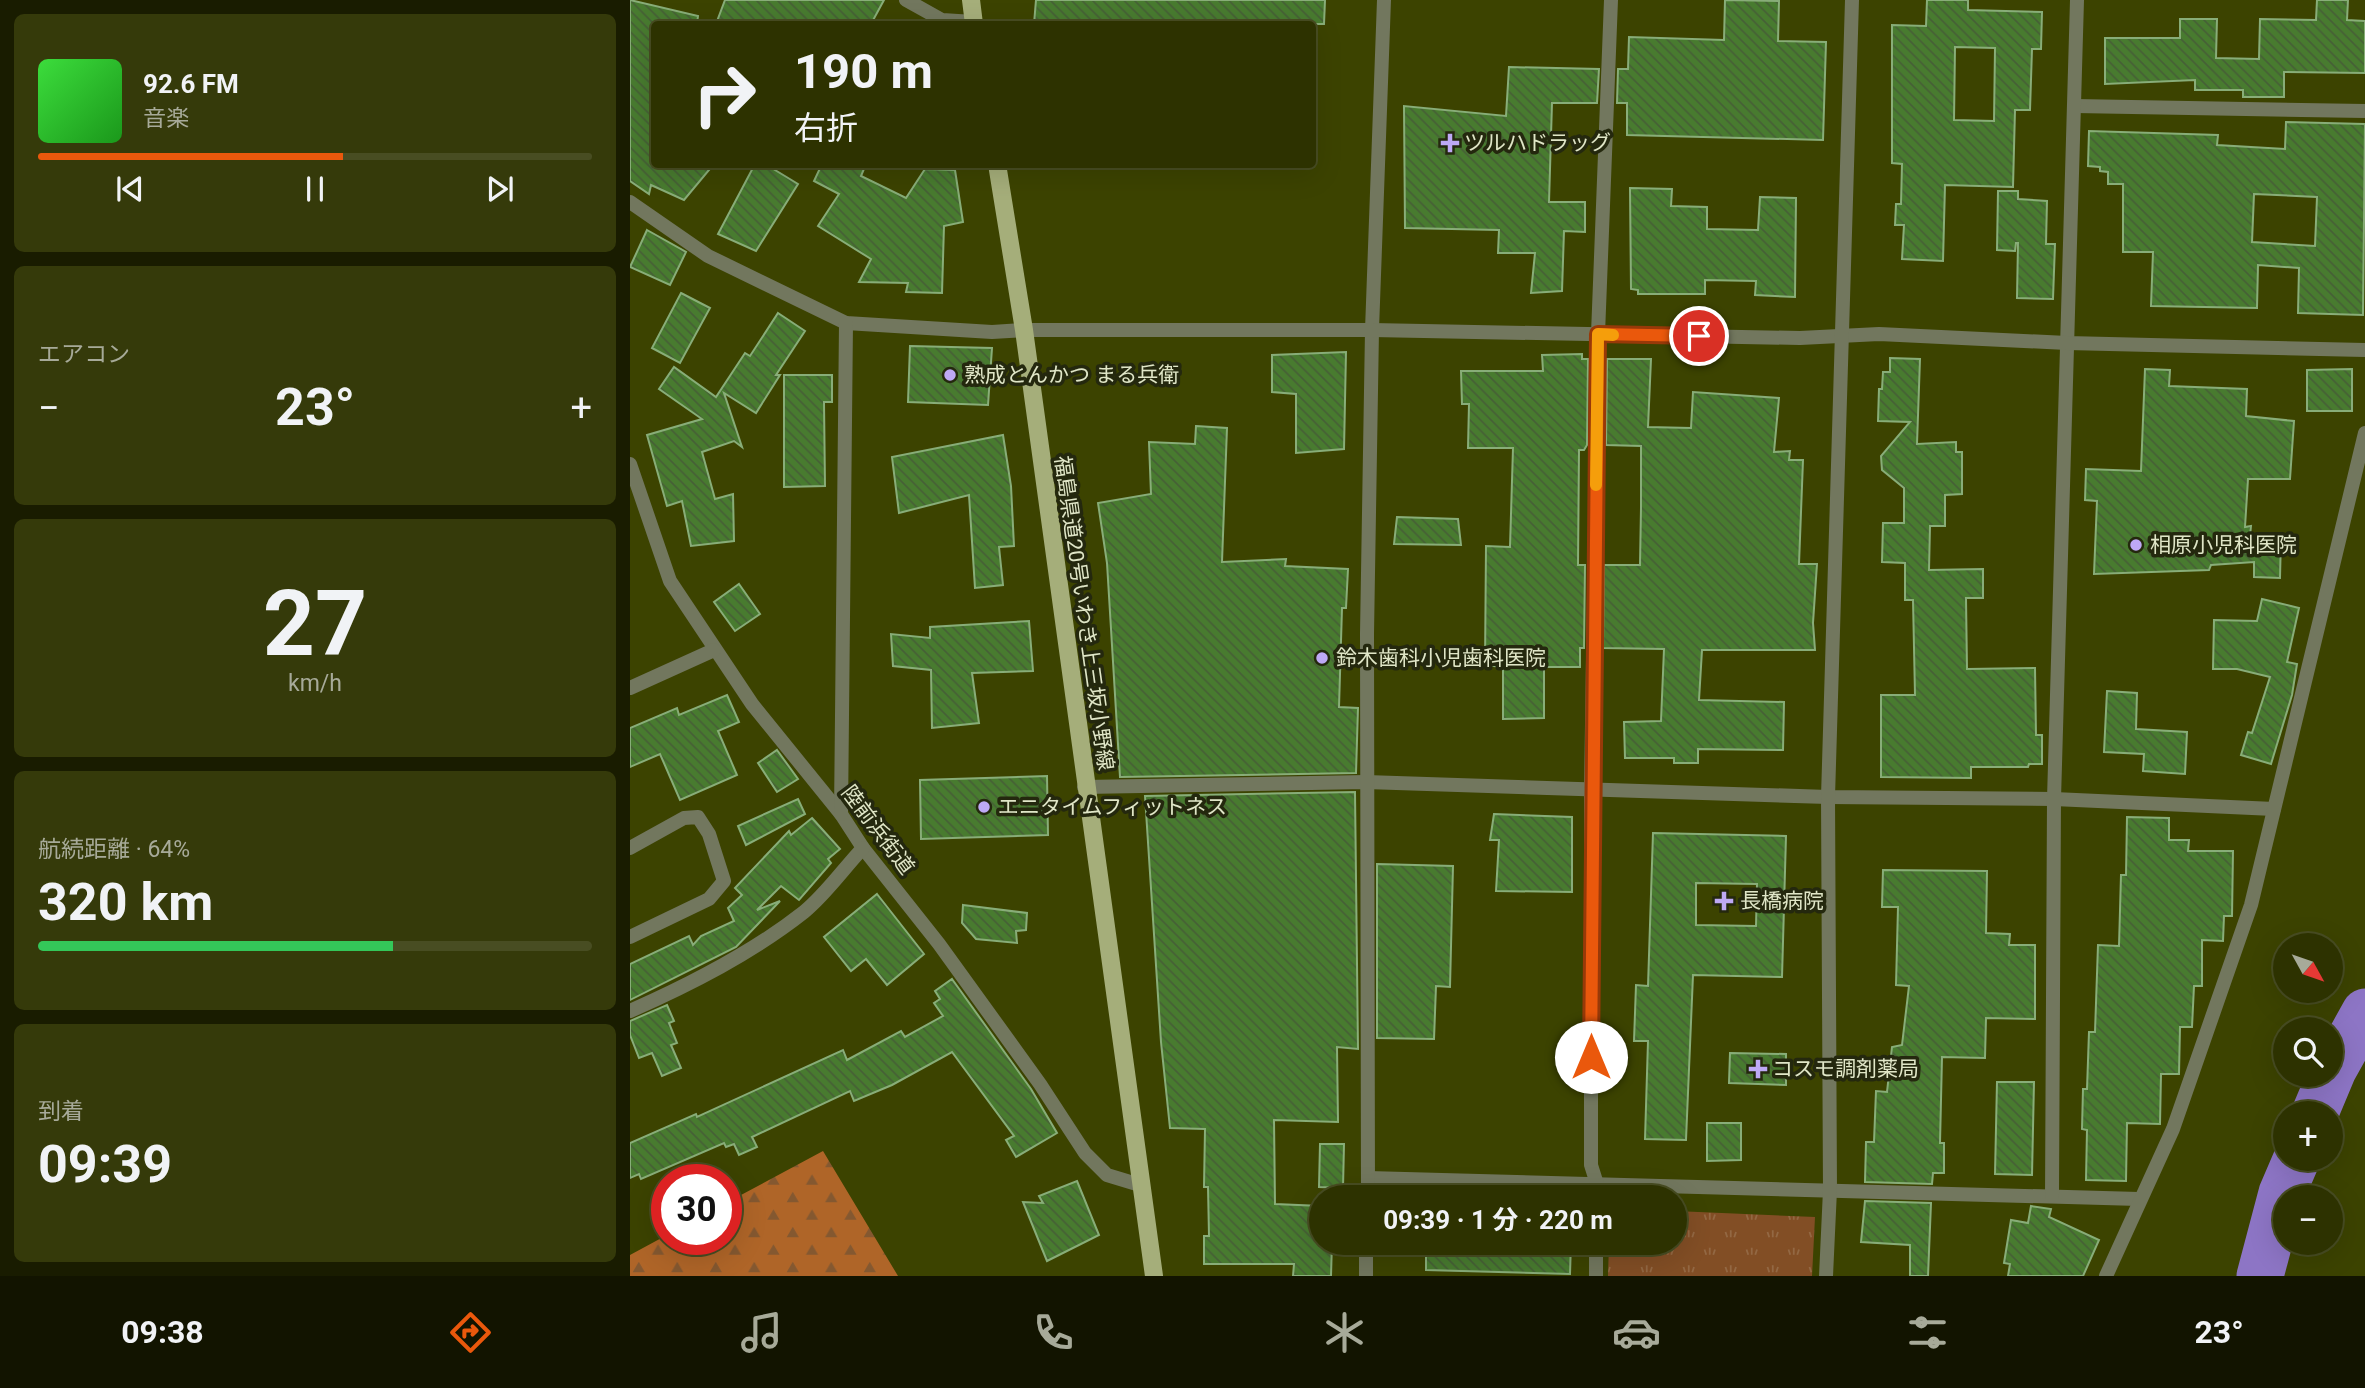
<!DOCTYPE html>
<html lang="ja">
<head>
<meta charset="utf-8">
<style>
	body { margin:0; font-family:Roboto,"Noto Sans JP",sans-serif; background:#353a0a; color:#f1f3f6; height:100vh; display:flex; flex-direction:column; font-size:26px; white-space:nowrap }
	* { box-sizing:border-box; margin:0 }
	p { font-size:23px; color:#a7aa99 }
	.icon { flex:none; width:38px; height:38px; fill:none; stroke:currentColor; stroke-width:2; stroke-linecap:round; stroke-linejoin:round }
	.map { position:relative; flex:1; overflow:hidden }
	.panel { display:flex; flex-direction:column; gap:14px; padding:14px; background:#191c00; width:630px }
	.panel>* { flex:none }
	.banner { position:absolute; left:21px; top:21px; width:665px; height:147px; border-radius:7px; box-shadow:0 7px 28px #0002,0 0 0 2px #484d22; background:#2d3200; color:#f1f3f6; overflow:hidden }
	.needle { width:46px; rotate:130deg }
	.fabs { position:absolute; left:1643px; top:933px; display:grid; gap:14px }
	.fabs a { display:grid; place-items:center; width:70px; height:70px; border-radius:50%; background:#2d3200; box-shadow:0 7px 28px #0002,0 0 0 2px #484d22; font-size:35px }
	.speed { position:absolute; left:21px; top:1164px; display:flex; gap:14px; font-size:35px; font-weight:700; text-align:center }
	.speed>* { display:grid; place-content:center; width:91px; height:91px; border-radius:50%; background:#2d3200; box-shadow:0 7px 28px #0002,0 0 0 2px #484d22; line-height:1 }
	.speed .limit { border:10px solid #d22; background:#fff; color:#111 }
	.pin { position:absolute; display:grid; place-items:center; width:60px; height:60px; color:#fff; margin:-30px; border:4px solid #fff; border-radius:50%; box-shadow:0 2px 7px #0007 }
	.me { position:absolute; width:77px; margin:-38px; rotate:0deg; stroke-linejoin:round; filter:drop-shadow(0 0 5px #0008) }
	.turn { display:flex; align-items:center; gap:24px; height:147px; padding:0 28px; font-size:32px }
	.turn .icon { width:91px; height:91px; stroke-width:2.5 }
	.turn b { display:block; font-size:49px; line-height:60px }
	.big { font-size:52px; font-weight:700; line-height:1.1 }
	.panel .tile { flex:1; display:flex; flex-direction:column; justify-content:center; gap:10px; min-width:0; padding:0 24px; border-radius:10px; background:#353a0a }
	.panel .dial { align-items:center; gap:0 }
	.dial b { font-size:91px; line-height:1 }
	.song { display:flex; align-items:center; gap:21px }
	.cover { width:84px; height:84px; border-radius:10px; background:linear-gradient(135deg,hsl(120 70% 55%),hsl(120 70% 35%)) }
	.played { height:7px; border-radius:4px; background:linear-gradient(90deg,#ea580c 55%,#484d22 55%) }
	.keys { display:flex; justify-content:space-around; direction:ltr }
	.heat { display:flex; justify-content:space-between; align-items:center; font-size:38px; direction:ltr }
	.charge { height:10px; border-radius:5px; background:linear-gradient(90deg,#34c759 64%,#484d22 0) }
	.trip { position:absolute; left:679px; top:1185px; width:378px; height:70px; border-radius:35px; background:#2d3200; box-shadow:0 7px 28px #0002,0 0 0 2px #484d22; font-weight:700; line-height:70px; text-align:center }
	.tab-bar { display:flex; height:112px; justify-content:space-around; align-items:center; background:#121400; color:#a7aa99 }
	.tab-bar .icon { width:49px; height:49px }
	.tab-bar .selected { color:#ea580c }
	.tab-bar b { font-size:32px; color:#f1f3f6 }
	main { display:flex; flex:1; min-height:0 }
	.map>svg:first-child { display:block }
</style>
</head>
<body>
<main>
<section class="panel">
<div class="tile">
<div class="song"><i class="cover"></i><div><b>92.6 FM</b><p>音楽</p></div></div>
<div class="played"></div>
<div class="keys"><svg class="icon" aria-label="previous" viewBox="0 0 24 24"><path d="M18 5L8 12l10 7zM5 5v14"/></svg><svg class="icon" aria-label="pause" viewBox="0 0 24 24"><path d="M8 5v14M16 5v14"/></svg><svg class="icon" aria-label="next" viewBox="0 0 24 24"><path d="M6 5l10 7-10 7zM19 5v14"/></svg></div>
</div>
<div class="tile"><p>エアコン</p>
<div class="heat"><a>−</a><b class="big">23°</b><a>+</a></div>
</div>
<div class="tile dial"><b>27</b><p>km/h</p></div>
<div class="tile"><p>航続距離 · 64%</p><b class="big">320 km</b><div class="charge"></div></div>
<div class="tile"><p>到着</p><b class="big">09:39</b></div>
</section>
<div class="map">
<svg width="1735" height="1276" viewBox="0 0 1735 1276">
	<defs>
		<pattern id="grass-tufts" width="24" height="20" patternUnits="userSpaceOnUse" patternTransform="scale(1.75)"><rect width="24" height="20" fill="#824e25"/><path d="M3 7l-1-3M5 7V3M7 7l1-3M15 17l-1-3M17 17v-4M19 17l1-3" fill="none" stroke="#936843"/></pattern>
		<pattern id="forest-firs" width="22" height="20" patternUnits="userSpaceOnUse" patternTransform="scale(1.75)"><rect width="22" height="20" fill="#af6528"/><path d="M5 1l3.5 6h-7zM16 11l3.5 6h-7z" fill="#845830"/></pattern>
		<pattern id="building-back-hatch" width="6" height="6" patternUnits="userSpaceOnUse" patternTransform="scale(1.75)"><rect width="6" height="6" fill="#487b2f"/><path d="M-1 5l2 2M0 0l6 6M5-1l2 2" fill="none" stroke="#466036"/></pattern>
	</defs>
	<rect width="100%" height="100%" fill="#3c4300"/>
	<path fill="url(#grass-tufts)" d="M 1045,1211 L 1185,1217 L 1182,1276 L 978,1276 L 979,1243 L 1045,1242 Z"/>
	<path fill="url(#forest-firs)" d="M 193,1151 L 268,1276 L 0,1276 L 0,1255 L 37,1235 L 37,1239 L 96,1239 L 96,1203 Z"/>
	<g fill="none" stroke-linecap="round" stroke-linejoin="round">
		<g stroke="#8d75c5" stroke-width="47">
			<path d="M 1685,1113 L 1703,1070 L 1735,1012"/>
			<path d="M 1630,1276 L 1652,1193 L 1667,1158"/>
		</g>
	</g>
	<g fill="url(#building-back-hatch)" stroke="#88ad78" stroke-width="2" fill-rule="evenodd">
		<path d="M 0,0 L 68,16 L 67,24 L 24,24 L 24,164 L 84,164 L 54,200 L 21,185 L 19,194 L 0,181 Z"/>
		<path d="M 95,0 L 254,0 L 241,24 L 86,24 Z"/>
		<path d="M 406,0 L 695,0 L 694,24 L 404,24 Z"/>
		<path d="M 1095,0 L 1149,1 L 1148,41 L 1196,42 L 1193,140 L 997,135 L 997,103 L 987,103 L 988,69 L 998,69 L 999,37 L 1094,40 Z"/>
		<path d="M 1297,0 L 1338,0 L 1338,10 L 1412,12 L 1411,49 L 1402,49 L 1400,110 L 1385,110 L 1383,187 L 1315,185 L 1313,261 L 1272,259 L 1274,225 L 1265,225 L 1266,204 L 1271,204 L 1272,164 L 1262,163 L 1262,25 L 1296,26 ZM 1325,47 L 1365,48 L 1364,121 L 1324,120 Z"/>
		<path d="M 1687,0 L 1718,0 L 1717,20 L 1735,21 L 1735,73 L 1654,72 L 1654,97 L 1613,97 L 1613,90 L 1565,90 L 1565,80 L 1475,84 L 1475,38 L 1550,38 L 1550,19 L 1587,19 L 1586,58 L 1629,59 L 1630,19 L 1686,20 Z"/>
		<path d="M 879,67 L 969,69 L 967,103 L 922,103 L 919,202 L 955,202 L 955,232 L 934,231 L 932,291 L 901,293 L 905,253 L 868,253 L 869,230 L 775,228 L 774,106 L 876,116 Z"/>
		<path d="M 1656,122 L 1735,124 L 1733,315 L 1668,313 L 1669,268 L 1628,265 L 1627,308 L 1521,306 L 1523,252 L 1493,252 L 1493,184 L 1478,184 L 1478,172 L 1470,171 L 1470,167 L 1458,166 L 1459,131 L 1588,135 L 1587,145 L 1655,149 ZM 1624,194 L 1687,197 L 1685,246 L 1622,242 Z"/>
		<path d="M 125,164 L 135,164 L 168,184 L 126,251 L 88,234 Z"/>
		<path d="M 192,164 L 236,164 L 231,176 L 276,198 L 295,169 L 325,170 L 333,222 L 314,226 L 312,293 L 276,292 L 278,283 L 229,282 L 241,259 L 188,226 L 209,194 L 184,181 Z"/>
		<path d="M 1000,188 L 1042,189 L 1041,206 L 1077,207 L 1077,229 L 1128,230 L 1130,197 L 1166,198 L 1165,297 L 1125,295 L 1126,281 L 1075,280 L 1075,294 L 1008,294 L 1008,290 L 1001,289 Z"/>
		<path d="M 1368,191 L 1388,191 L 1388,199 L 1417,201 L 1416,244 L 1425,244 L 1423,299 L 1387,298 L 1388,243 L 1386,243 L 1385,251 L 1367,250 Z"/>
		<path d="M 17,230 L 56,252 L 40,285 L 0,267 Z"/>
		<path d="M 51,293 L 80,308 L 50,363 L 22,348 Z"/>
		<path d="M 148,313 L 175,331 L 146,375 L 150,375 L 126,413 L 94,393 L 112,447 L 104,441 L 72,452 L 85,499 L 103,494 L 104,541 L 61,546 L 52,501 L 37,506 L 17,435 L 72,419 L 29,389 L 44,367 L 86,397 L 115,353 L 120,356 Z"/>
		<path d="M 280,346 L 362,348 L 358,405 L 278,402 Z"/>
		<path d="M 716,352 L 714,449 L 666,453 L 666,394 L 642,392 L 642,355 Z"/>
		<path d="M 952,354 L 952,359 L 958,359 L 957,445 L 954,450 L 949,450 L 948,565 L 955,565 L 954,648 L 950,648 L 950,667 L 914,667 L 914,718 L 873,719 L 873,667 L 855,665 L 856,546 L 880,547 L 883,448 L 838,448 L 839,404 L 832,404 L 831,371 L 913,371 L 912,355 Z"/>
		<path d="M 1260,358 L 1290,359 L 1287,444 L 1326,442 L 1326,452 L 1332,452 L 1332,494 L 1315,495 L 1315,526 L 1300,526 L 1299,570 L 1353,569 L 1353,598 L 1336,598 L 1337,669 L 1405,668 L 1406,735 L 1412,735 L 1412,764 L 1399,764 L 1398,767 L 1341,767 L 1341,778 L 1251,777 L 1251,695 L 1285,695 L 1283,600 L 1275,600 L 1275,563 L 1252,562 L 1253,523 L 1274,523 L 1274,488 L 1252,470 L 1251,456 L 1280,422 L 1248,421 L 1249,389 L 1252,389 L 1253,372 L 1260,372 Z"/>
		<path d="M 977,359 L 1021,359 L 1018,427 L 1061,428 L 1063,392 L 1149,398 L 1144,452 L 1160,451 L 1159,460 L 1173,460 L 1169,564 L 1187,564 L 1183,623 L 1185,650 L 1072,650 L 1069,700 L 1154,702 L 1153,750 L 1068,749 L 1068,763 L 1044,763 L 1044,758 L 995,758 L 994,722 L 1031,721 L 1034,649 L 973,648 L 974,565 L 1010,565 L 1011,508 L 1011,446 L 976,445 Z"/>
		<path d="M 1515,369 L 1540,370 L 1539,386 L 1617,389 L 1616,416 L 1664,421 L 1660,479 L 1618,479 L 1615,527 L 1621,526 L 1620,536 L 1651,537 L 1650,578 L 1624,577 L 1624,562 L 1581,565 L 1579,570 L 1464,574 L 1467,501 L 1455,500 L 1456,469 L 1511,471 Z"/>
		<path d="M 1722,369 L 1722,411 L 1677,411 L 1677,370 Z"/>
		<path d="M 154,375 L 202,375 L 202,402 L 194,402 L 195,486 L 154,487 Z"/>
		<path d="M 566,426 L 597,428 L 592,562 L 656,559 L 655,566 L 718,569 L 716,608 L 712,608 L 709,707 L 728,708 L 726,773 L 490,777 L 477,563 L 468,503 L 521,494 L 519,442 L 565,444 Z"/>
		<path d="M 373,435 L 381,486 L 384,546 L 369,547 L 373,585 L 345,588 L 339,495 L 269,513 L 262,457 Z"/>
		<path d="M 767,517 L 828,519 L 831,545 L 764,544 Z"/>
		<path d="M 109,584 L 130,614 L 105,631 L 84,602 Z"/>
		<path d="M 1632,599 L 1669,608 L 1657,662 L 1667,664 L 1662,695 L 1641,764 L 1611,755 L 1618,732 L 1622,733 L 1640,677 L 1607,669 L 1583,669 L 1584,620 L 1627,621 Z"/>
		<path d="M 399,621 L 403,671 L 342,673 L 349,723 L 302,728 L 301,670 L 263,666 L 261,634 L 300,638 L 300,627 Z"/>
		<path d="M 1477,691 L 1507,693 L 1506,729 L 1557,732 L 1555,774 L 1513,771 L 1514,754 L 1474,752 Z"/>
		<path d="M 97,695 L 109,722 L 88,731 L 107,775 L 50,800 L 30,754 L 0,767 L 0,728 L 47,708 L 49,715 Z"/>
		<path d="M 147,750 L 168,779 L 147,792 L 128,763 Z"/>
		<path d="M 417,776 L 418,835 L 291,839 L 290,780 Z"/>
		<path d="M 725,792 L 728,1049 L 707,1047 L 708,1122 L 644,1120 L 645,1204 L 691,1206 L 691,1242 L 702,1242 L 701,1276 L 663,1276 L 664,1264 L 574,1264 L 574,1236 L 579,1236 L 578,1187 L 574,1187 L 575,1129 L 540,1128 L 531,1042 L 515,796 Z"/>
		<path d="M 168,799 L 175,814 L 116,845 L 108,826 Z"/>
		<path d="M 864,814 L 942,817 L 942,892 L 866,891 L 869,840 L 860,840 Z"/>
		<path d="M 1497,817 L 1539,818 L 1539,840 L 1559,840 L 1558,851 L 1603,851 L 1602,916 L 1594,916 L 1593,941 L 1572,940 L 1572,986 L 1564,986 L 1562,1027 L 1550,1027 L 1549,1074 L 1531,1074 L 1530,1124 L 1497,1123 L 1496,1181 L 1456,1180 L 1457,1130 L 1452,1129 L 1453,1089 L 1457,1089 L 1459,1032 L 1465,1032 L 1468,945 L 1489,946 L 1491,875 L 1496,875 Z"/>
		<path d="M 182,818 L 210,849 L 198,859 L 201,863 L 169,900 L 151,886 L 127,910 L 150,901 L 106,947 L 0,1000 L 0,964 L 59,936 L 63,945 L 71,936 L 104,921 L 98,908 L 112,895 L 105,888 L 159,831 L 161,835 Z"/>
		<path d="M 1023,833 L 1156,836 L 1152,977 L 1063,975 L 1056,1140 L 1015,1139 L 1018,1041 L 1004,1041 L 1006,985 L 1018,986 ZM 1066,883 L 1127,884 L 1126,926 L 1066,925 Z"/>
		<path d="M 747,864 L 823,866 L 820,987 L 806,986 L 804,1039 L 747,1038 Z"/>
		<path d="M 1253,870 L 1357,871 L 1356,933 L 1380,934 L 1379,945 L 1405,945 L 1405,1019 L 1356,1018 L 1355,1058 L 1312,1057 L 1310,1143 L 1314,1143 L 1314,1173 L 1303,1173 L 1302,1184 L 1235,1182 L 1236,1142 L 1244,1142 L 1246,1091 L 1257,1092 L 1262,1047 L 1272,1045 L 1279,986 L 1266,985 L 1268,907 L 1252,907 Z"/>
		<path d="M 247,894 L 294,954 L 257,985 L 236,959 L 221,971 L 194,937 Z"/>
		<path d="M 333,905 L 397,913 L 396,930 L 386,931 L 387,943 L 346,939 L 332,923 Z"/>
		<path d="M 322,979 L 401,1089 L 427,1133 L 386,1157 L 376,1140 L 384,1136 L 322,1052 L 262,1085 L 224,1101 L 220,1091 L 122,1137 L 127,1147 L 109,1155 L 104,1144 L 96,1147 L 94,1143 L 11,1179 L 9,1174 L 0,1178 L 0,1143 L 66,1114 L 67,1117 L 213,1050 L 217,1060 L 271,1031 L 275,1037 L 313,1016 L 304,1003 L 310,999 L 305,991 Z"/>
		<path d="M 37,1005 L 44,1021 L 39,1023 L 47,1043 L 41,1045 L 51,1068 L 32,1076 L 22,1053 L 9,1058 L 0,1035 L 0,1021 Z"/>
		<path d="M 1100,1053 L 1156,1054 L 1156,1085 L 1099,1083 Z"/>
		<path d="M 1367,1082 L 1404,1082 L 1402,1175 L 1365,1174 Z"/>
		<path d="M 1077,1123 L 1111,1123 L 1111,1160 L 1077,1161 Z"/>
		<path d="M 690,1144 L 714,1144 L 713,1188 L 689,1187 Z"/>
		<path d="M 447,1181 L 469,1235 L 417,1261 L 393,1202 L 413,1203 L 409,1196 Z"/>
		<path d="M 1235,1201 L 1301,1203 L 1298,1276 L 1280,1276 L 1280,1245 L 1231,1242 Z"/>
		<path d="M 1401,1206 L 1421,1209 L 1419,1217 L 1469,1240 L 1453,1276 L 1378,1276 L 1380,1264 L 1374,1263 L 1381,1220 L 1398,1223 Z"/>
		<path d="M 796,1242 L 941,1242 L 940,1274 L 796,1270 Z"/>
	</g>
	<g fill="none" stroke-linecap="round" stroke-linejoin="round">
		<g stroke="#72775e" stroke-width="14">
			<path d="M 276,0 L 312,20 L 344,22"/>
			<path d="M 1445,106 L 1735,111"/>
			<path d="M 0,202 L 78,256 L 216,323 L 362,332 L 394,330"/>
			<path d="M 0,464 L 40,581 L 122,704 L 211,814 L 233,848 L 309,944 L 410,1084 L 455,1153 L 477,1175 L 510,1185"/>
			<path d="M 0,688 L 84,650"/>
			<path d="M 454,787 L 736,782 L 1198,797 L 1424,799 L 1644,809"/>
			<path d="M 211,814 L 216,323"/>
			<path d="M 0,848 L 54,818 L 68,817 L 79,834 L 94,881 L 79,899 L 0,937"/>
			<path d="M 0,1011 C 61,984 122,953 174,912 C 196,894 214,868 233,848"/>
			<path d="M 738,1178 L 1509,1199"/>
			<path d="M 1422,1196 L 1424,799 L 1447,0"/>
			<path d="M 738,1197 L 737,634 L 742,330 L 754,0"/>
			<path d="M 967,1197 L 967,1184 L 961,1165 L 961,789 L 968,334 L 981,0"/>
			<path d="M 736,1276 L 736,1242"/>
			<path d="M 966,1276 L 966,1242"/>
			<path d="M 1476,1276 L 1543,1129 L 1621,905 L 1735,433"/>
		</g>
		<g stroke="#72775e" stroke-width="14">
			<path d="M 394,330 L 742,330 L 1170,338 L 1249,334 L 1437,343 L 1735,350"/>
			<path d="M 1196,1276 L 1200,1190 L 1198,797 L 1222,0"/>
		</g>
		<g stroke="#a5ae7a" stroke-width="18">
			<path d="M 341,0 L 344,24"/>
			<path d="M 367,164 L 394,330 L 524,1276"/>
		</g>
	</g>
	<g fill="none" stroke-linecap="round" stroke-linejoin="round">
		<g stroke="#983908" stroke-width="18">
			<path id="route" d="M 961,1057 L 968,334 L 1069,336"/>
		</g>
		<use href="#route" stroke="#ea580c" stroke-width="12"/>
		<path stroke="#f59e0b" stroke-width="12" d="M 966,485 L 968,334 L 983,335"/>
	</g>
	<g fill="#bea9f5" stroke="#24280e" stroke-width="2.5">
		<path d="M816.5 132.5h7v7h7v7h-7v7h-7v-7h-7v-7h7z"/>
		<circle cx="320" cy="375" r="7"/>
		<circle cx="1506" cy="545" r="7"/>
		<circle cx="692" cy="658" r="7"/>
		<circle cx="354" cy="807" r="7"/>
		<path d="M1090.5 890.5h7v7h7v7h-7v7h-7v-7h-7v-7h7z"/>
		<path d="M1124.5 1058.5h7v7h7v7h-7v7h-7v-7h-7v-7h7z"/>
	</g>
	<g text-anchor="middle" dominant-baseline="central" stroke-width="7" stroke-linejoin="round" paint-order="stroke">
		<g font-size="21" fill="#e0e6c7" stroke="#24280e" text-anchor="start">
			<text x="834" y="143">ツルハドラッグ</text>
			<text x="334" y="375">熟成とんかつ まる兵衛</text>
			<text x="1520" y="545">相原小児科医院</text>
			<text x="706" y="658">鈴木歯科小児歯科医院</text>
			<text x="368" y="807">エニタイムフィットネス</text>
			<text x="1110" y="901">長橋病院</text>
			<text x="1142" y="1069">コスモ調剤薬局</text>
		</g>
		<g font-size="21" fill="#e0e6c7" stroke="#24280e">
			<text transform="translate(454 613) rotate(82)">福島県道20号いわき上三坂小野線</text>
			<text transform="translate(248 830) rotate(53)">陸前浜街道</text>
		</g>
	</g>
</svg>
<div class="fabs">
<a><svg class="needle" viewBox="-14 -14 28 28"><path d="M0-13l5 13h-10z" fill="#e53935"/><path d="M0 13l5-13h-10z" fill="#a7aa99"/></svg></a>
<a><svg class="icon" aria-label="search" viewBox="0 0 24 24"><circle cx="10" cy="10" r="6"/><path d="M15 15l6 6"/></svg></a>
<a>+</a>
<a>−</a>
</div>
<div class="speed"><div class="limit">30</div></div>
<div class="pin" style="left:1069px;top:336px;background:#d93025"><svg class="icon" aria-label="arrive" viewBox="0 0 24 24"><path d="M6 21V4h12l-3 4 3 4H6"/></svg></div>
<svg class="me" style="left:961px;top:1057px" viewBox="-20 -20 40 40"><circle r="19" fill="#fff"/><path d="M0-13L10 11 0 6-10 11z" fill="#ea580c"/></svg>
<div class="trip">09:39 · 1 分 · 220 m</div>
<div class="banner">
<div class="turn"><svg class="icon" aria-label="right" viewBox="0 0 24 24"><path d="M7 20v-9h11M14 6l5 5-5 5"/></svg><div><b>190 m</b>右折</div></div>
</div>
</div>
</main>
<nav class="tab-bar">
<b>09:38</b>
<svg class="icon selected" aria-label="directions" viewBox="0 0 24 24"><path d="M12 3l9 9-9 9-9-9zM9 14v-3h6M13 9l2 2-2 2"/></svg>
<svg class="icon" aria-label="music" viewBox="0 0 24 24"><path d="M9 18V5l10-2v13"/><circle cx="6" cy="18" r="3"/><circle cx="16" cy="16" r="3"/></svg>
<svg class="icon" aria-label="phone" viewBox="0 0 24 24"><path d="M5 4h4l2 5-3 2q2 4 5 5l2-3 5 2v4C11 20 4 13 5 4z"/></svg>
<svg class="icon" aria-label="climate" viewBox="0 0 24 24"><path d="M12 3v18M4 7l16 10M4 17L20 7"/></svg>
<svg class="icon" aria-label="car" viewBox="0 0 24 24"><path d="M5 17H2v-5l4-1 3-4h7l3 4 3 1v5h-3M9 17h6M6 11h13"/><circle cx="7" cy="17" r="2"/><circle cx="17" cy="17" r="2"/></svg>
<svg class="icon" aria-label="filters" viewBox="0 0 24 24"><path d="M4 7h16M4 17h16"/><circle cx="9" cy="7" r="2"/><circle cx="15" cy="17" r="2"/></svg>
<b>23°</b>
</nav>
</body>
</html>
